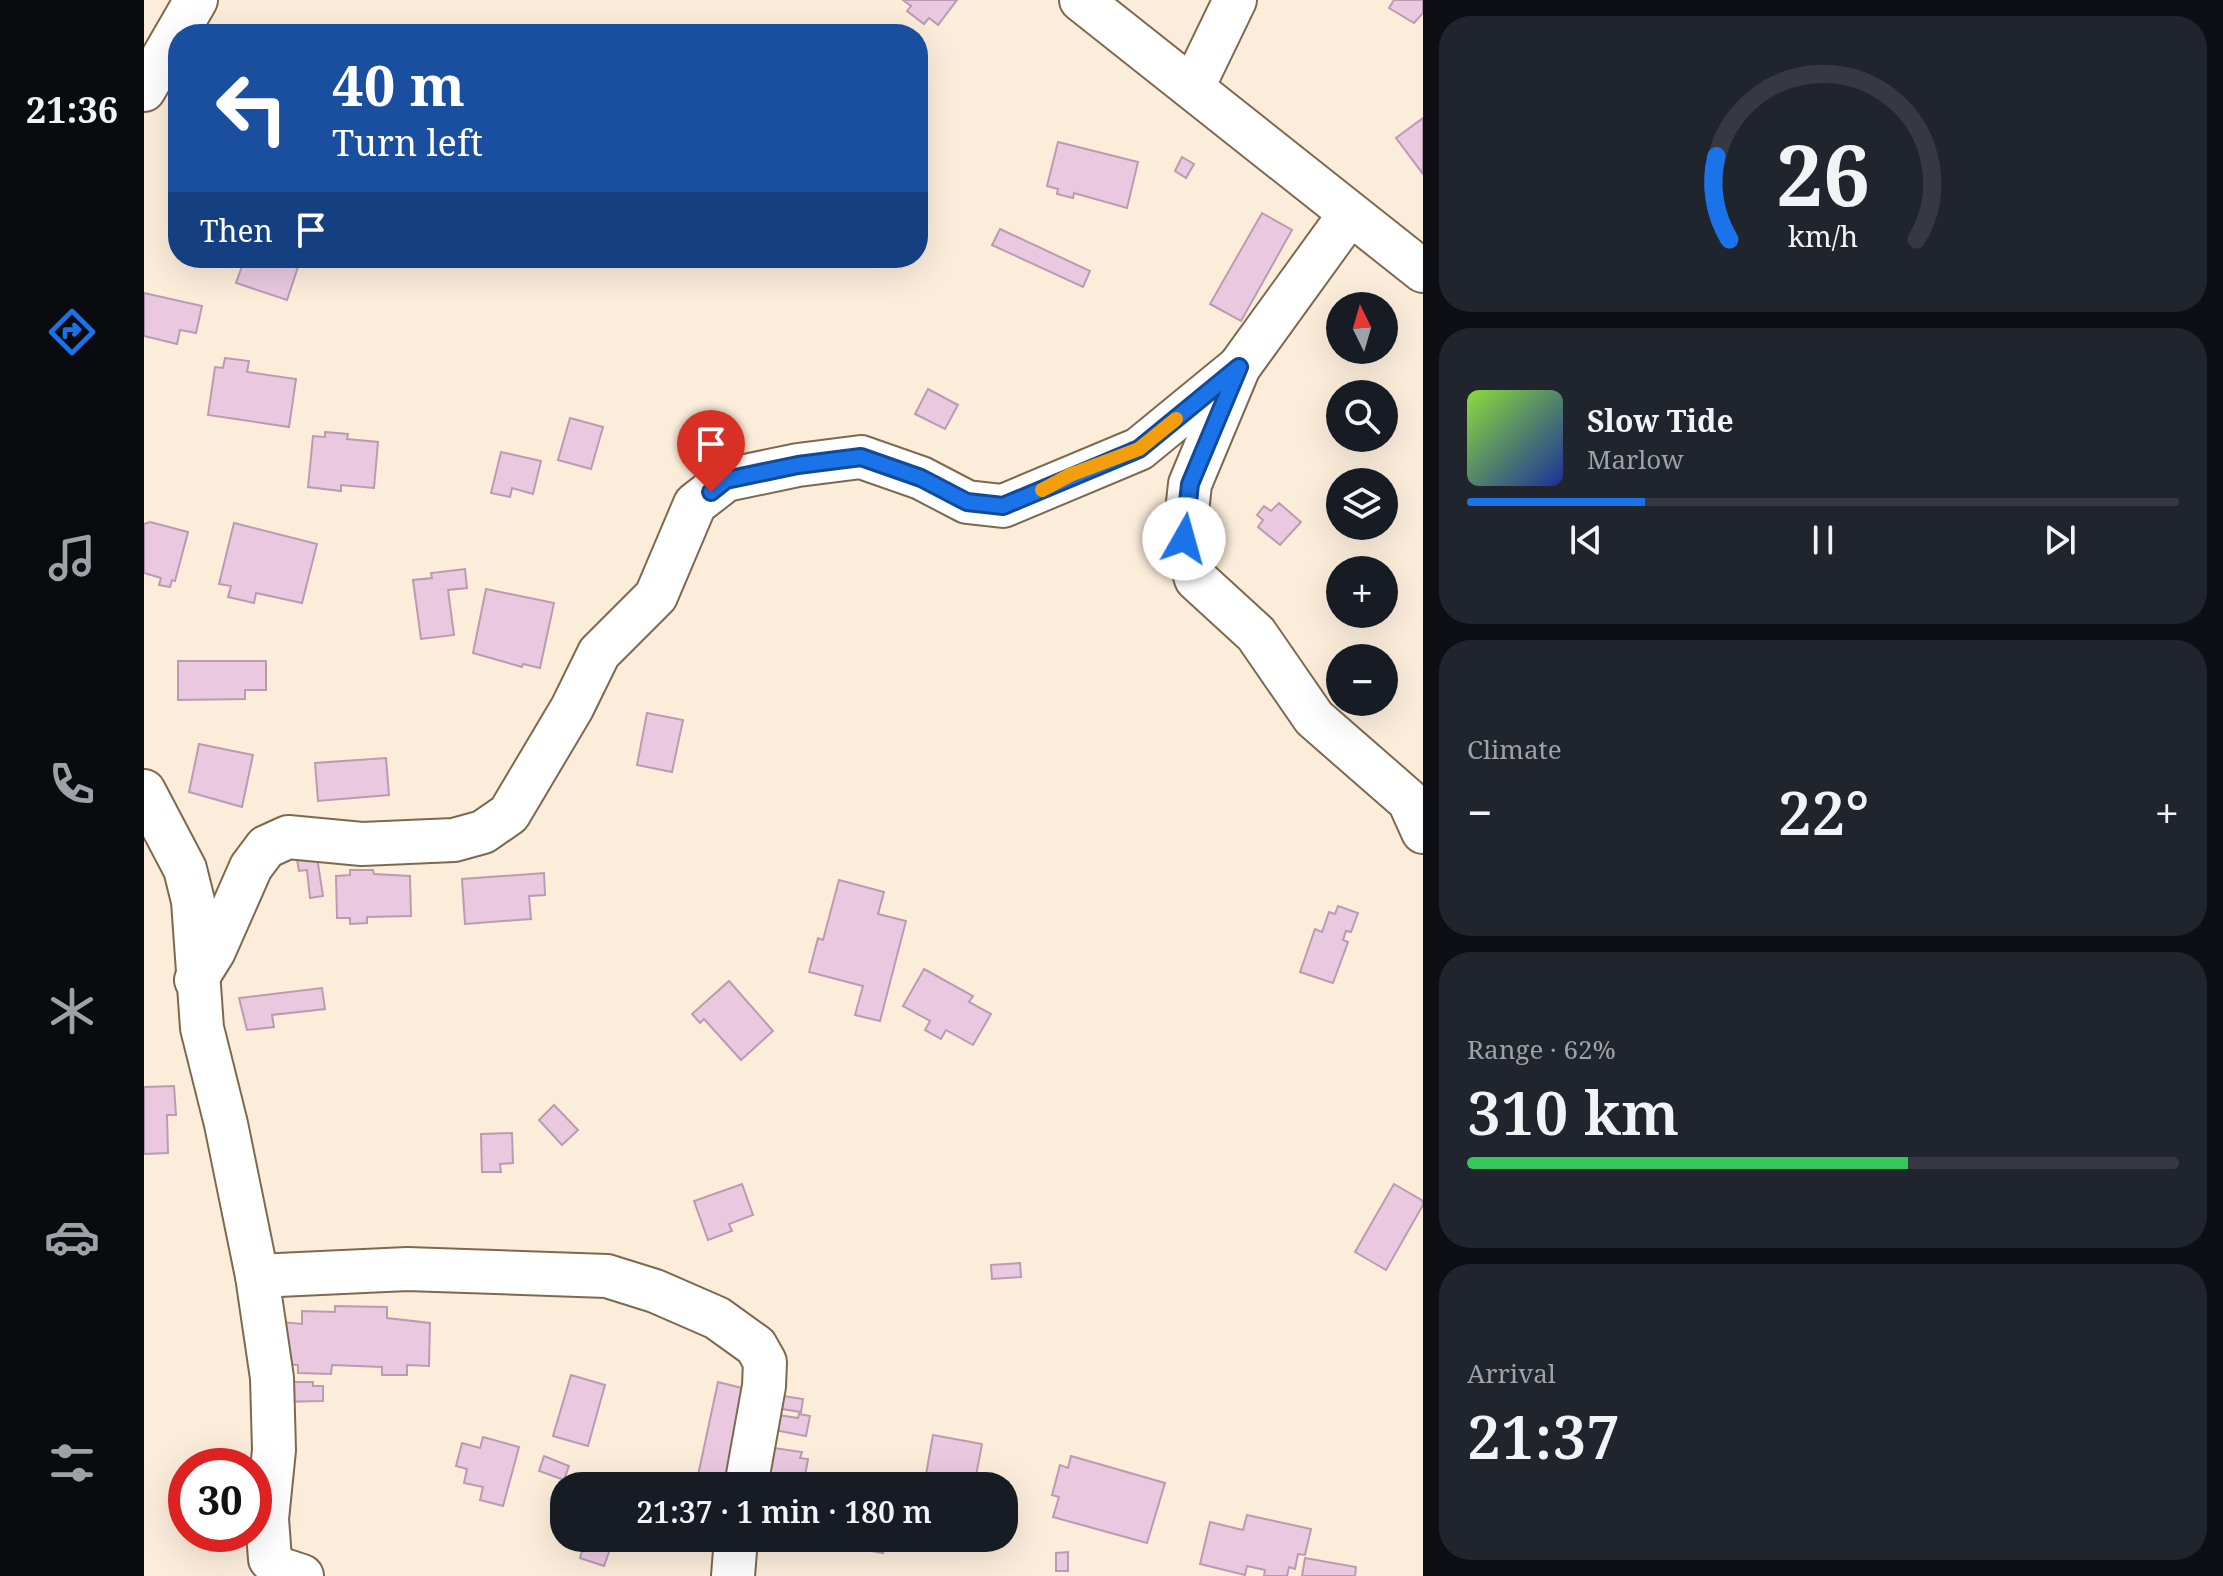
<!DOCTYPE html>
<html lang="en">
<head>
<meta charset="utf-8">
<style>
	body { margin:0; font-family:"Noto Serif",serif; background:#20242c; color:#f1f3f6; height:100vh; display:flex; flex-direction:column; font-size:30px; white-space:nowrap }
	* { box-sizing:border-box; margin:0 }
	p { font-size:26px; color:#9ea1a6 }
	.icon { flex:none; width:44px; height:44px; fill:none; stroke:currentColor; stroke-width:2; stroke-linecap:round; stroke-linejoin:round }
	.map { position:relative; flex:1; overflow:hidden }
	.side { display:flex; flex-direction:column; gap:16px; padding:16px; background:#0d0f14; width:800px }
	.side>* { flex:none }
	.top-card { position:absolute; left:24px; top:24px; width:760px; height:244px; border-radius:32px; box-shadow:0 8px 32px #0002; background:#1a4fa0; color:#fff; overflow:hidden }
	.needle { width:52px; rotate:355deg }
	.buttons { position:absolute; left:1182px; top:292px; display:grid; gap:16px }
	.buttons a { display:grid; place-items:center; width:72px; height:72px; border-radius:50%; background:#171b24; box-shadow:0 8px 32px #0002; font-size:40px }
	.speed { position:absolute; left:24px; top:1448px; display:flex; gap:16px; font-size:40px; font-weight:700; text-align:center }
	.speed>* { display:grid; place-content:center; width:104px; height:104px; border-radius:50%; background:#171b24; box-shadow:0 8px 32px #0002; line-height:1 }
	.speed .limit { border:12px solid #d22; background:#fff; color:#111 }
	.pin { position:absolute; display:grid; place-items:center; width:68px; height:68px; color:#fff; margin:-82px -34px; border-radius:50% 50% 50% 0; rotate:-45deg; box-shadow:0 0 8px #0007 }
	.pin .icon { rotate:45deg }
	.me { position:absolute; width:88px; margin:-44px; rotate:7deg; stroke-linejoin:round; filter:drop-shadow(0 0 6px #0008) }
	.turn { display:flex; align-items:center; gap:28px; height:168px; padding:0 32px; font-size:36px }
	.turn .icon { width:104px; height:104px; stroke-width:2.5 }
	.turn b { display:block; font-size:56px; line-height:68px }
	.then { display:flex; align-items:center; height:76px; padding:0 32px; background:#0003; gap:16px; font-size:30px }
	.big { font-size:60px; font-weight:600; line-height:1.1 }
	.side .tile { flex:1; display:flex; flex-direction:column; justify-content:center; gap:12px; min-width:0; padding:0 28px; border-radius:32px; background:#20242c }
	.side .dial { align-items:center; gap:0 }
	.dial svg { height:208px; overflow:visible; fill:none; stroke:#363941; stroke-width:7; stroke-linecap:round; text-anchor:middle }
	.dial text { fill:#f1f3f6; stroke:none }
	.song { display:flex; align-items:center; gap:24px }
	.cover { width:96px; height:96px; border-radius:12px; background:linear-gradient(135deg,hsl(90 70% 55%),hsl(230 70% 35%)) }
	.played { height:8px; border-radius:4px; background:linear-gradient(90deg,#1a73e8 25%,#363941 25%) }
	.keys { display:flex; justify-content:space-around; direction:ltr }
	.heat { display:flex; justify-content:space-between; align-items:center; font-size:44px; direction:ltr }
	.charge { height:12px; border-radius:6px; background:linear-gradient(90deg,#34c759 62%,#363941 0) }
	.trip { position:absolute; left:406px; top:1472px; width:468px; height:80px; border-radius:32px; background:#171b24; box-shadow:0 8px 32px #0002; font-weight:600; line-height:80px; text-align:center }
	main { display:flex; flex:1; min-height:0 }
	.tab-bar { display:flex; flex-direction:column; width:144px; justify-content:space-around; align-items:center; background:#090b0e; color:#9ea1a6 }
	.tab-bar .icon { width:56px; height:56px }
	.tab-bar .on { color:#1a73e8 }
	.tab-bar b { font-size:36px; color:#f1f3f6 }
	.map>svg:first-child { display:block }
</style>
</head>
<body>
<main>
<nav class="tab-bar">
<b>21:36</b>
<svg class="icon on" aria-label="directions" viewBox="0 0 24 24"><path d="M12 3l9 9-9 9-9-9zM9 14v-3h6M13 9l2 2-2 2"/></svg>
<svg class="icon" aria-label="music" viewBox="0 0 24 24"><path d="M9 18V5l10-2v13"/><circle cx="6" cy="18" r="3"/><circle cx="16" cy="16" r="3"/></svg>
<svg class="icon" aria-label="phone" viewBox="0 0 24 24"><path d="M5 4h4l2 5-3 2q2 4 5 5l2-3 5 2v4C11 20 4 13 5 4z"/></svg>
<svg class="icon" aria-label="climate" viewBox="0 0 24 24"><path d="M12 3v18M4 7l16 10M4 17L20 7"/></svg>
<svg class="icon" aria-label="car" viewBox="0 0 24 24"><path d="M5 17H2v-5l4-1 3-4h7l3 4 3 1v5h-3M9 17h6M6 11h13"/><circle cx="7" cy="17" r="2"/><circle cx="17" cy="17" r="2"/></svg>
<svg class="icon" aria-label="filters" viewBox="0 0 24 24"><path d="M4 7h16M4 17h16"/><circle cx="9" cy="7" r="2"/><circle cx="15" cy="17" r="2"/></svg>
</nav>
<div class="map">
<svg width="1279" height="1576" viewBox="0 0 1279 1576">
	<rect width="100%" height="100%" fill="#fceddb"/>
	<g fill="#eac9e0" stroke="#ba9bb1" stroke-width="2">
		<path d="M 759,0 L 813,0 L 794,25 L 785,18 L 780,24 L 763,11 L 767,6 Z"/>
		<path d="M 1250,0 L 1279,0 L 1279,13 L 1270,23 L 1245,8 Z"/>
		<path d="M 1279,118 L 1279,174 L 1252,138 Z"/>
		<path d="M 914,142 L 994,162 L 983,208 L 930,193 L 929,198 L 913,194 L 914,189 L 903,186 Z"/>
		<path d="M 1038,157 L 1050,164 L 1042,178 L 1031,171 Z"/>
		<path d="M 1118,213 L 1148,230 L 1097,321 L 1066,304 Z"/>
		<path d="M 856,229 L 946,271 L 939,287 L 848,245 Z"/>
		<path d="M 101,258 L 157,258 L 143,300 L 92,283 Z"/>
		<path d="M 0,293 L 58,306 L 52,333 L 36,330 L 33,344 L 0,336 Z"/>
		<path d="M 81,358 L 105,361 L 103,372 L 152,379 L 145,427 L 64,415 L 71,367 L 79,368 Z"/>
		<path d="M 784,389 L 814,405 L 801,429 L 771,414 Z"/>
		<path d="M 426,418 L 459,427 L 447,469 L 414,460 Z"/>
		<path d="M 181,432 L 204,434 L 203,439 L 234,442 L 230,488 L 197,485 L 197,491 L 164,487 L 169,436 L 181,437 Z"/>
		<path d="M 357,452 L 397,461 L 389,494 L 368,488 L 366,497 L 347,493 Z"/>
		<path d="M 1135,503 L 1157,522 L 1136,545 L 1114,527 L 1119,520 L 1113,515 L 1120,506 L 1127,511 Z"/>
		<path d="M 6,522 L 44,532 L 31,581 L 28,580 L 26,587 L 15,585 L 17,578 L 0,573 L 0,524 Z"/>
		<path d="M 90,523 L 173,544 L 158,603 L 112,593 L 110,603 L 84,597 L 87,586 L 75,584 Z"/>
		<path d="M 321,569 L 323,588 L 304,590 L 310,635 L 277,639 L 269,580 L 288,578 L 287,573 Z"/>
		<path d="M 342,589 L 410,603 L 396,668 L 379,664 L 378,667 L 329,653 Z"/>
		<path d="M 34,661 L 122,661 L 122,690 L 101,690 L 101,699 L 34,700 Z"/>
		<path d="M 503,713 L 539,720 L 528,772 L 493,765 Z"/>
		<path d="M 55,744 L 109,755 L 98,807 L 45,792 Z"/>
		<path d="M 242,758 L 245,795 L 174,801 L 171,763 Z"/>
		<path d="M 173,857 L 179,896 L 166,898 L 163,870 L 155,871 L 153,860 Z"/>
		<path d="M 206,870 L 229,870 L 230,874 L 266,876 L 267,916 L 223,917 L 223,923 L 206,924 L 206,918 L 193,918 L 192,876 L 206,875 Z"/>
		<path d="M 400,873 L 401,895 L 385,896 L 387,919 L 321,924 L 318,879 Z"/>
		<path d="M 695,880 L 740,892 L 734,914 L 762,921 L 736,1021 L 711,1015 L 719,986 L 665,972 L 674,938 L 679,940 Z"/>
		<path d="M 1194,906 L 1214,913 L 1207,932 L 1202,931 L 1199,940 L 1204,942 L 1189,983 L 1156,972 L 1171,929 L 1178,932 L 1185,912 L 1191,914 Z"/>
		<path d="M 780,969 L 829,996 L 825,1002 L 847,1014 L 829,1045 L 802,1030 L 797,1039 L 781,1030 L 786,1021 L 759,1006 Z"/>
		<path d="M 585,981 L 629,1031 L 597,1060 L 560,1019 L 556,1023 L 548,1014 Z"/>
		<path d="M 178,988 L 181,1009 L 128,1015 L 130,1027 L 103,1030 L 95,998 Z"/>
		<path d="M 30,1086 L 32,1115 L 23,1115 L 24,1153 L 0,1154 L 0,1087 Z"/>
		<path d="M 410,1105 L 434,1130 L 418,1145 L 395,1120 Z"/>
		<path d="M 368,1133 L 369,1163 L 356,1164 L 357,1172 L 338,1172 L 337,1134 Z"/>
		<path d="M 598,1184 L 609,1215 L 585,1224 L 588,1231 L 564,1240 L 550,1201 Z"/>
		<path d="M 1250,1184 L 1279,1201 L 1279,1205 L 1242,1270 L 1211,1252 Z"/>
		<path d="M 876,1263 L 877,1277 L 848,1279 L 847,1265 Z"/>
		<path d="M 191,1306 L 243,1307 L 243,1318 L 286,1323 L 285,1366 L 263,1365 L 263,1375 L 238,1375 L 238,1367 L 188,1365 L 187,1374 L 154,1373 L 154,1365 L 137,1364 L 138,1322 L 158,1324 L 158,1311 L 191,1312 Z"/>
		<path d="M 427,1375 L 461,1385 L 444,1446 L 409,1436 Z"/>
		<path d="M 134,1382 L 169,1382 L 169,1386 L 179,1386 L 179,1401 L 134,1402 Z"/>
		<path d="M 574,1382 L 602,1389 L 580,1486 L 553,1480 Z"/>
		<path d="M 633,1395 L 659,1399 L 657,1412 L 631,1408 Z"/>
		<path d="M 628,1414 L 654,1418 L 655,1414 L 666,1416 L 662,1436 L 625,1429 Z"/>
		<path d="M 789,1435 L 838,1444 L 830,1486 L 780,1486 Z"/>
		<path d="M 339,1437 L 375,1447 L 359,1506 L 336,1500 L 339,1487 L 320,1483 L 323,1469 L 312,1466 L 318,1443 L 336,1448 Z"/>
		<path d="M 623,1447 L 658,1452 L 656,1458 L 664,1459 L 660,1481 L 653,1480 L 652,1486 L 621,1486 Z"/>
		<path d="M 400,1456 L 425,1466 L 420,1480 L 395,1471 Z"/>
		<path d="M 927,1456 L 1021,1483 L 1003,1543 L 909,1517 L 915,1497 L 908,1495 L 916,1465 L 924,1468 Z"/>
		<path d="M 1103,1515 L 1167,1529 L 1161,1555 L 1154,1554 L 1151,1569 L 1145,1567 L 1143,1576 L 1120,1576 L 1121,1570 L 1103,1566 L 1101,1575 L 1056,1564 L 1066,1522 L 1099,1530 Z"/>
		<path d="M 420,1534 L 420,1538 L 470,1538 L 460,1566 L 436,1558 L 439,1548 L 418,1541 Z"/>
		<path d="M 657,1538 L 760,1538 L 758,1551 L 740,1549 L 739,1553 L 679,1542 L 677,1550 L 656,1548 Z"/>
		<path d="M 924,1552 L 924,1571 L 912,1571 L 912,1553 Z"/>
		<path d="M 1161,1558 L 1212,1567 L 1211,1576 L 1158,1576 Z"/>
	</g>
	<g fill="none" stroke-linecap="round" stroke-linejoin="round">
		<g stroke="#7e694e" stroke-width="46">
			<g id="minor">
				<path d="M 937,0 L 1279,271"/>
				<path d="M 1049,87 L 1091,0"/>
				<path d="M 0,90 L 52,0"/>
				<path d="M 1205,215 L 1095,367 L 1046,484 L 1040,539 L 1052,579 L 1112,634 L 1170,718 L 1265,801 L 1279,832"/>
				<path d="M 0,791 L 41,869 L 49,901 L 58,1028 L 82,1124 L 113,1276 L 128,1378 L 130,1450 L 123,1519 L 126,1559 L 134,1568 L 158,1576"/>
				<path d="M 52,980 L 70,951 L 107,867 L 122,847 L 144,837 L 218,844 L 310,840 L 339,832 L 365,814 L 428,708 L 455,653 L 512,596 L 551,504 L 582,480 L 654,465 L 717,457 L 777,478 L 823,502 L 859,506 L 995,449 L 1095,367"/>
				<path d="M 113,1276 L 263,1269 L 406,1274 L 463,1276 L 511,1291 L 573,1318 L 612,1346 L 621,1362 L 620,1386 L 602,1486"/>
				<path d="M 589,1576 L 592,1538"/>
			</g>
		</g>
		<use href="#minor" stroke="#fff" stroke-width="42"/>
	</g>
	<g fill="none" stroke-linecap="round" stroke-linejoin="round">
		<g stroke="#114b97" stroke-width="20">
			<path id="route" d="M 567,492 L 582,480 L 654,465 L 717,457 L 777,478 L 823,502 L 859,506 L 995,449 L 1095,367 L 1046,484 L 1040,539"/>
		</g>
		<use href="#route" stroke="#1a73e8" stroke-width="14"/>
		<path stroke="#f59e0b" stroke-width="14" d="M 898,490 L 926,475 L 995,449 L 1032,419"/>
	</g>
</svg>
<div class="buttons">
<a><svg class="needle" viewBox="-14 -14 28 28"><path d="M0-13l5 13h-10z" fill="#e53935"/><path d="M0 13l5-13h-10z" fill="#9ea1a6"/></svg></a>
<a><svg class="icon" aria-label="search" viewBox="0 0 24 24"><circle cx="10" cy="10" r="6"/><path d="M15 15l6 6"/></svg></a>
<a><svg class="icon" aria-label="layers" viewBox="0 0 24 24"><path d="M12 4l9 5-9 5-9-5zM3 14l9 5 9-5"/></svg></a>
<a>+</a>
<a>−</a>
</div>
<div class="speed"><div class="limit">30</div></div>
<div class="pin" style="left:567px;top:492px;background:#d93025"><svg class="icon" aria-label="arrive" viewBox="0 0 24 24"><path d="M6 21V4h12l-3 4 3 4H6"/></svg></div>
<svg class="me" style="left:1040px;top:539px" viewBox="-20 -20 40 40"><circle r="19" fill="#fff"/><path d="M0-13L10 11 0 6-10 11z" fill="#1a73e8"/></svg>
<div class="trip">21:37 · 1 min · 180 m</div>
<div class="top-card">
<div class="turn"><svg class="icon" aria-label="left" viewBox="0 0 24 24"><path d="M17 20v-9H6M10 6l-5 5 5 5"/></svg><div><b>40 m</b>Turn left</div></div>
<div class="then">Then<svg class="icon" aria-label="arrive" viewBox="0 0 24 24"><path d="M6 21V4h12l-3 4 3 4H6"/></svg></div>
</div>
</div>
<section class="side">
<div class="tile dial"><svg viewBox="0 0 100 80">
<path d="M14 69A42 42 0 1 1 86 69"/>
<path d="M14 69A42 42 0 0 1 9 37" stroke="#1a73e8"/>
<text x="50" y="56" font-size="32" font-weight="700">26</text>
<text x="50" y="72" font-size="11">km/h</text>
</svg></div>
<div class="tile">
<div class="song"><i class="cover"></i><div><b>Slow Tide</b><p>Marlow</p></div></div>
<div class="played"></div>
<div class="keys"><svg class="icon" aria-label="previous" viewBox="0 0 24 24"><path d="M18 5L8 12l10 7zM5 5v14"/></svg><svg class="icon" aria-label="pause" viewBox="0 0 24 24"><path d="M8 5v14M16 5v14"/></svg><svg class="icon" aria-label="next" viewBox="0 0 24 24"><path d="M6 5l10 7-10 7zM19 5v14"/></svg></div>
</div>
<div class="tile"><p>Climate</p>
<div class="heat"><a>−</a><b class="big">22°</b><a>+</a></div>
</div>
<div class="tile"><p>Range · 62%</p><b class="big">310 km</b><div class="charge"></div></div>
<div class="tile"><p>Arrival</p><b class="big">21:37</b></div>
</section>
</main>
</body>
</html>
